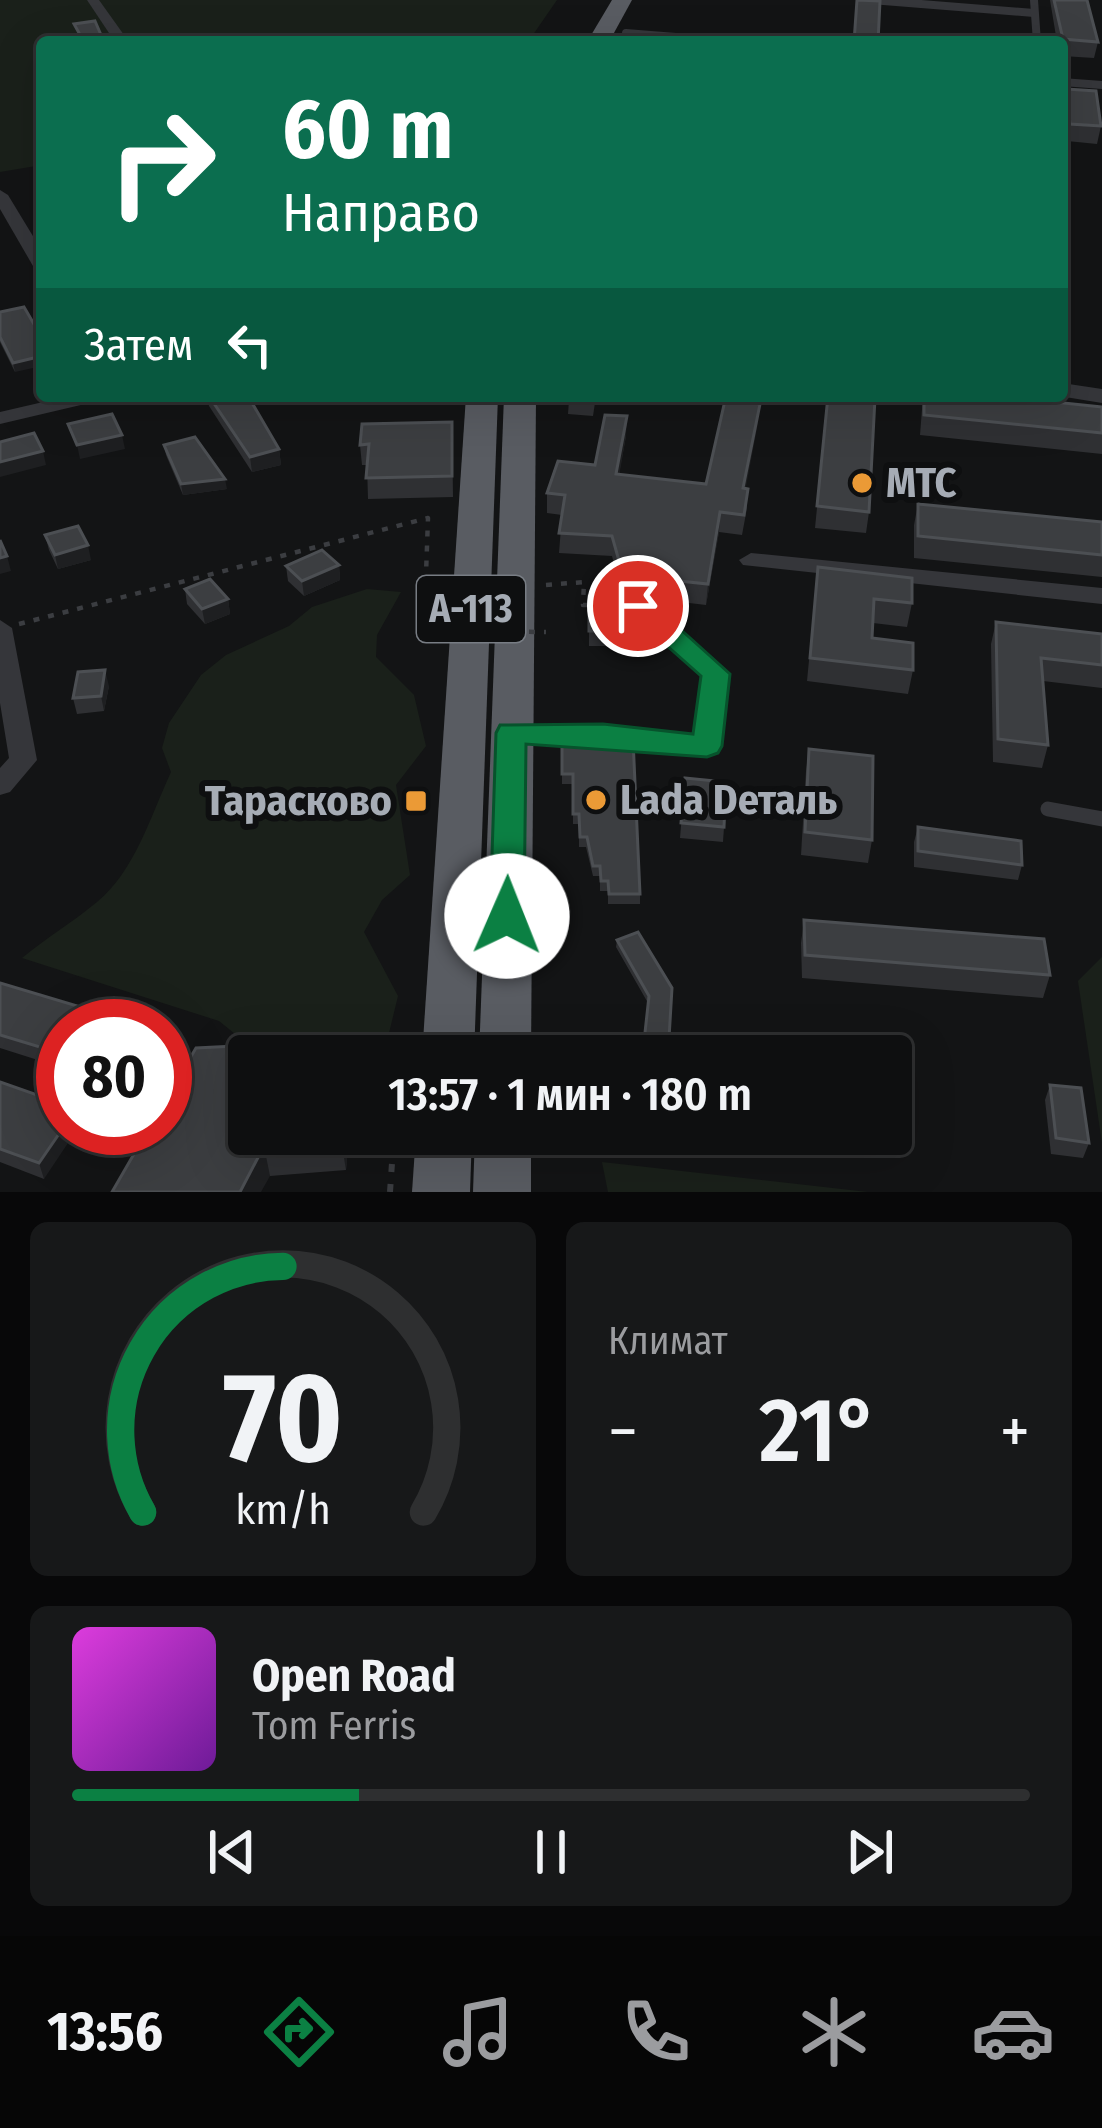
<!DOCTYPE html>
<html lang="ru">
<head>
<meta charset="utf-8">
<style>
	body { margin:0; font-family:"Fira Sans Condensed",sans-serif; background:#171819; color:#f1f3f6; height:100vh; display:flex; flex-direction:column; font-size:45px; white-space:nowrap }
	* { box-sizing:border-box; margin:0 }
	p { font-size:39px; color:#9b9c9f }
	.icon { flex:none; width:66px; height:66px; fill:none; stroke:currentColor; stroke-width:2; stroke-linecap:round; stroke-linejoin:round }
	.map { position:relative; height:1192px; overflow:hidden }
	.panel { display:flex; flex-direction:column; gap:30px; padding:30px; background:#080809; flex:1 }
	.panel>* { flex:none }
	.banner { position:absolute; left:36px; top:36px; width:1032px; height:366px; border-radius:12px; box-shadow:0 12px 48px #0002,0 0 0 3px #2e2f30; background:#0b6e4f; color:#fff; overflow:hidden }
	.speed { position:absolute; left:36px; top:999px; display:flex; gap:24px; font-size:60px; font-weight:700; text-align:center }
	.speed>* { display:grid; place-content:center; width:156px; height:156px; border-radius:50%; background:#0e0f10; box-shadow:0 12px 48px #0002,0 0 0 3px #2e2f30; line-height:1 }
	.speed .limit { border:18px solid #d22; background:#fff; color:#111 }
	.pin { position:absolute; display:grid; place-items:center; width:102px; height:102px; color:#fff; margin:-51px; border:6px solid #fff; border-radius:50%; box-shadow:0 3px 12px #0007 }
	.me { position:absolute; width:132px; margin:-66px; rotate:1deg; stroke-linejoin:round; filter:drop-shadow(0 0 9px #0008) }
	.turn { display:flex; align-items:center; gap:42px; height:252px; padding:0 48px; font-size:54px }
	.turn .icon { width:156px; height:156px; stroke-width:2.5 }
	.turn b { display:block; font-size:84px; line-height:102px }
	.then { display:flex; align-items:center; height:114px; padding:0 48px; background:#0003; gap:24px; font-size:45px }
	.big { font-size:90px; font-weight:600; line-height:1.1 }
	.panel .tile { flex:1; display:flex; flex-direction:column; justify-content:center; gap:18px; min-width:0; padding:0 42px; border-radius:18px; background:#171819 }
	.panel .dial { align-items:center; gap:0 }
	.dial svg { height:312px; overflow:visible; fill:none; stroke:#2e2f30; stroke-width:7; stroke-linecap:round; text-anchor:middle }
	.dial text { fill:#f1f3f6; stroke:none }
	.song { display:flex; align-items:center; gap:36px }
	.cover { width:144px; height:144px; border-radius:18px; background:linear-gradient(135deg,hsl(300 70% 55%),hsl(280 70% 35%)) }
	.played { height:12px; border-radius:6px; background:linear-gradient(90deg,#0b8043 30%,#2e2f30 30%) }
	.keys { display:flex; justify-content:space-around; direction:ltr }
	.heat { display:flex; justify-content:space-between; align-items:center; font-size:66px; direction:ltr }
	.panel .tiles { flex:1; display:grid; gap:30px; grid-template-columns:1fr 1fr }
	.tile:last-child { grid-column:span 2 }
	.trip { position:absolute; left:228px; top:1035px; width:684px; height:120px; border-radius:12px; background:#0e0f10; box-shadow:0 12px 48px #0002,0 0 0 3px #2e2f30; font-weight:600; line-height:120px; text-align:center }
	.tab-bar { display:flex; height:192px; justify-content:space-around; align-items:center; background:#060606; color:#9b9c9f }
	.tab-bar .icon { width:84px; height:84px }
	.tab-bar .current { color:#0b8043 }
	.tab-bar b { font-size:54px; color:#f1f3f6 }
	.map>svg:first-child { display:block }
</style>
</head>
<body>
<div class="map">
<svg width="1102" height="1192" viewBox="0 0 1102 1192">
	<rect width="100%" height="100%" fill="#131415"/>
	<g fill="#1a201a">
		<path d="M 0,0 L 557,0 L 528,42 L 42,42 L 42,165 L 0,172 Z"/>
		<path d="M 367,589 L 401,592 L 377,635 L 376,657 L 414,695 L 426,746 L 396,785 L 410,875 L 382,900 L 364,932 L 398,996 L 389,1033 L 250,1046 L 219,1021 L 22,958 C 46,938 73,922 97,902 C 135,871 151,815 171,772 L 162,748 L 169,723 L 201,675 L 226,655 L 289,626 L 312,607 Z"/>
		<path d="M 1102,957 L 1102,1143 L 1078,981 Z"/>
		<path d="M 602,1162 L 868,1192 L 608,1192 Z"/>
	</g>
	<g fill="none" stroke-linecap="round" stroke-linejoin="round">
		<g stroke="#3b3d41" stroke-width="4.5" stroke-dasharray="6 9" stroke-linecap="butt">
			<path d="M 546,585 L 584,582 L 583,605 L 592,605"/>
			<path d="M 19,624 L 428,518 L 424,631"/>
		</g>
		<path stroke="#3b3d41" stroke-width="6" stroke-dasharray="8 12" stroke-linecap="butt" d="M 390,1192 L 394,1134"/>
		<g stroke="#35363a" stroke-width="8">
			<path d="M 871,0 L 1034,13"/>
			<path d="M 1034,0 L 1037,42"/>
			<path d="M 626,33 L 738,42"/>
			<path d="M 1062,82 L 1102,85"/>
		</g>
		<path stroke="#35363a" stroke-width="12" d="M 518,733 L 603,735 L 707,746 L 716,674 L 638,606"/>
		<path stroke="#35363a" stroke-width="15" d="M 1048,809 L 1102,819"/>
		<g fill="#35363a" fill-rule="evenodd">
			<path d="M 87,0 L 99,0 L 129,42 L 115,42 Z"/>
			<path d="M 0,190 L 8,195 L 42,251 L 42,271 L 33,266 L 0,209 Z"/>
			<path d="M 69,396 L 105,396 L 102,400 L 0,424 L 0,412 Z"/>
			<path d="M 751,553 L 1102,588 L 1102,604 L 743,565 L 739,560 Z"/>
			<path d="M 0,620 L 12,628 L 37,760 L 10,792 L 0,795 L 0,768 L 9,758 L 0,703 Z"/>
		</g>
		<path fill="#35363a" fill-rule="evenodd" d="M 1062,383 L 1102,389 L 1102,403 L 1059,396 Z"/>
		<g fill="#595c62" fill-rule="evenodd">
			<path d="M 612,0 L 632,0 L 609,42 L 587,42 Z"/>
			<path d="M 466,396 L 498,396 L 474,1056 L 422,1056 Z"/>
			<path d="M 504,396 L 536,396 L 531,1056 L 479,1056 Z"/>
			<path d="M 416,1134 L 472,1134 L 470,1192 L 412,1192 Z"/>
			<path d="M 475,1134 L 531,1134 L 531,1192 L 473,1192 Z"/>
		</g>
		<path stroke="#3b3d41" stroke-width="4.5" stroke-dasharray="6 9" stroke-linecap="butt" d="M 424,631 L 546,632"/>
	</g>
	<g fill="#2f3033">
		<path d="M 1050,0 L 1087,0 L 1098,42 L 1094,58 L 1062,56 L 1062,42 L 1057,42 Z"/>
		<path d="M 1066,89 L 1101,126 L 1097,144 L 1067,141 L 1063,106 Z"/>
		<path d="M 24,307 L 15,372 L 0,342 L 0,312 Z"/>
		<path d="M 207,396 L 248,396 L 279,449 L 281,465 L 252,472 L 209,406 Z"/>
		<path d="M 596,396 L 593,416 L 568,414 L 569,400 Z"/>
		<path d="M 694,396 L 750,396 L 748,402 L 760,404 L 745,488 L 747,508 L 742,535 L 719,532 L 706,605 L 622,595 L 612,556 L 559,553 L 562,515 L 547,513 L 547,493 L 595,465 L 626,436 L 619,474 L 706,484 L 725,400 Z"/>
		<path d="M 828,396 L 869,512 L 866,533 L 815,528 Z"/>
		<path d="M 923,396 L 996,396 L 1102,407 L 1102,454 L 920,435 Z"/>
		<path d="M 452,422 L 453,497 L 368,499 L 367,465 L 362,465 L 360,445 Z"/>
		<path d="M 164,445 L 227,489 L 183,495 L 166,455 Z"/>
		<path d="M 918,504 L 1102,522 L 1102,577 L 914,558 L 914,525 Z"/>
		<path d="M 45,535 L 91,560 L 58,569 L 49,550 Z"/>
		<path d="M 339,565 L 340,580 L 304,596 L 288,581 L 286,566 Z"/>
		<path d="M 818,567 L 912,603 L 907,627 L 873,623 L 872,638 L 913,670 L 908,694 L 807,681 Z"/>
		<path d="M 185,589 L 228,599 L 230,614 L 205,624 L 187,604 Z"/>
		<path d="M 589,596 L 632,631 L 631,646 L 589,646 Z"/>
		<path d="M 996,622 L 1102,634 L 1102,688 L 1043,681 L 1048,745 L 1042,768 L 993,762 L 991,644 Z"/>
		<path d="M 109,686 L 104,711 L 77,714 L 73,698 Z"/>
		<path d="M 562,737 L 640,894 L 640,904 L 608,904 L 608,891 L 600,891 L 600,876 L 593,876 L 586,847 L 579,847 L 579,824 L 573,824 L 573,784 L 562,784 Z"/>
		<path d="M 809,749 L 872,840 L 868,863 L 801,855 L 806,771 Z"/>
		<path d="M 685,778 L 724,827 L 723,842 L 680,838 Z"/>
		<path d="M 918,827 L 1022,865 L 1018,880 L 914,867 L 914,842 Z"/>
		<path d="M 804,920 L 1050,975 L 1043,998 L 802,978 L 801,943 Z"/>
		<path d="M 617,940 L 672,988 L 668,1056 L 642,1056 L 648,1003 L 616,947 Z"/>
		<path d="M 0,983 L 134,1023 L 135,1026 L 63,1026 L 63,1068 L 0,1048 Z"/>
		<path d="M 0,1082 L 63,1104 L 44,1179 L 0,1162 Z"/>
		<path d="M 1050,1085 L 1089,1143 L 1083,1158 L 1051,1154 L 1045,1100 Z"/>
		<path d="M 149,1128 L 349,1134 L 346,1170 L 270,1176 Z"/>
	</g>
	<g fill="#1e1f21">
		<path d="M 42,356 L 42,366 L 15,372 L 13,363 Z"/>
		<path d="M 373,396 L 412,396 L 373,405 Z"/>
		<path d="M 760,404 L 758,423 L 742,508 L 743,488 Z"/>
		<path d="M 627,416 L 626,436 L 616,494 L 616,474 Z"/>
		<path d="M 122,435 L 125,449 L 80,459 L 77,445 Z"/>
		<path d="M 279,449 L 281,465 L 252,472 L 250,457 Z"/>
		<path d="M 43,451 L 46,465 L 0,477 L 0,462 Z"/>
		<path d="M 225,479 L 227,489 L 183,495 L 181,484 Z"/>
		<path d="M 720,512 L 719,532 L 706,605 L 708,584 Z"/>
		<path d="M 88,545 L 91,560 L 58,569 L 55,555 Z"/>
		<path d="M 7,556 L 11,571 L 0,574 L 0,558 Z"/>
		<path d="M 339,565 L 340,580 L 304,596 L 302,581 Z"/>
		<path d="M 228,599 L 230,614 L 205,624 L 202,609 Z"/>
		<path d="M 105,670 L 109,686 L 104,711 L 101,696 Z"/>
		<path d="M 63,1128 L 78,1128 L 44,1179 L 39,1163 Z"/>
		<path d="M 342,1134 L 349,1134 L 346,1170 L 341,1140 Z"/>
		<path d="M 264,1146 L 270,1176 L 261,1192 L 240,1192 Z"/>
	</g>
	<g fill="#3c3e41" stroke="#4c4f53" stroke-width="3">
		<path d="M 857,0 L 880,1 L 878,42 L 854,42 Z"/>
		<path d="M 1054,0 L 1087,0 L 1098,42 L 1063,39 Z"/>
		<path d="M 95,21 L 104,42 L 84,42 L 74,24 Z"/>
		<path d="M 1066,89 L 1096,91 L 1101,126 L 1070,124 Z"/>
		<path d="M 24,307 L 42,338 L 42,356 L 13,363 L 0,337 L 0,312 Z"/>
		<path d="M 209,396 L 248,396 L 279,449 L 250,457 Z"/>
		<path d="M 569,396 L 594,396 L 593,402 L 569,400 Z"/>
		<path d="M 726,396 L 747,396 L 745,402 L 760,404 L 743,488 L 748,489 L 744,515 L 720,512 L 708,584 L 623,575 L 612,536 L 559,533 L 565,495 L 547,493 L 558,461 L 595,465 L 605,415 L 627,416 L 616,474 L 706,484 Z"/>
		<path d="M 828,396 L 875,398 L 869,512 L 817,506 Z"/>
		<path d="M 924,396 L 996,396 L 1102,407 L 1102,433 L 924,415 Z"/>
		<path d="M 112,414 L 122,435 L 77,445 L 68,424 Z"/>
		<path d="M 452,422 L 452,476 L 366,478 L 369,444 L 360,445 L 362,424 Z"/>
		<path d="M 34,433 L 43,451 L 0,462 L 0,442 Z"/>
		<path d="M 195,437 L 225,479 L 181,484 L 164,445 Z"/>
		<path d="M 918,504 L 1102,522 L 1102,555 L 918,536 Z"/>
		<path d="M 78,526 L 88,545 L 55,555 L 45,535 Z"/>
		<path d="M 0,540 L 7,556 L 0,558 Z"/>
		<path d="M 322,550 L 339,565 L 302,581 L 286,566 Z"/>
		<path d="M 818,567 L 912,578 L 912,603 L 874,599 L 872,638 L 913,643 L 913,670 L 810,658 Z"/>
		<path d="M 210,579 L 228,599 L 202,609 L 185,589 Z"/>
		<path d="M 589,596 L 630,596 L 632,631 L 589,631 Z"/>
		<path d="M 996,622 L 1102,634 L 1102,665 L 1041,658 L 1048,745 L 998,739 Z"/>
		<path d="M 105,670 L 101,696 L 73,698 L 78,672 Z"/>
		<path d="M 562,737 L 633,739 L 640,894 L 609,894 L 608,881 L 601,881 L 600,866 L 593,866 L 587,837 L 580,837 L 579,814 L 573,814 L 573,774 L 562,774 Z"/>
		<path d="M 809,749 L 873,756 L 872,840 L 805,832 Z"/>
		<path d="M 685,778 L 726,782 L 724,827 L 681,823 Z"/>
		<path d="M 918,827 L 1021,841 L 1022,865 L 918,851 Z"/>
		<path d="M 804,920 L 1044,939 L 1050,975 L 805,955 Z"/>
		<path d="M 638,932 L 672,988 L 668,1055 L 643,1051 L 649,996 L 617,940 Z"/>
		<path d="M 0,983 L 134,1023 L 132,1026 L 63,1026 L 63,1054 L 0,1035 Z"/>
		<path d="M 350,1040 L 349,1056 L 249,1056 L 249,1134 L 342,1134 L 341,1140 L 264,1146 L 240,1192 L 112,1192 L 149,1128 L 165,1128 L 165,1101 L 196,1048 Z"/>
		<path d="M 0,1082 L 63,1104 L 63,1128 L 39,1163 L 0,1149 Z"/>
		<path d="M 1050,1085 L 1081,1088 L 1089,1143 L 1056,1138 Z"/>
	</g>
	<path fill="#0b8043" stroke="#07532c" stroke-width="3" d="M 638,597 L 648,600 L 730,674 L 722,746 L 718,753 L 707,757 L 526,744 L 524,916 L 519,925 L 507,929 L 495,925 L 490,916 L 496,733 L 500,725 L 603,724 L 693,734 L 701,676 L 629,612 L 625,606 L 629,600 Z"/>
	<g fill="#eb9a36" stroke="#0e0f10" stroke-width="4.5">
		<circle cx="862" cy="483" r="12"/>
		<circle cx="596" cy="800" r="12"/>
		<rect x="404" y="789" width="24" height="24" rx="6"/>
	</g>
	<g text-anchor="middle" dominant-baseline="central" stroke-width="12" stroke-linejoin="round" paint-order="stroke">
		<rect fill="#0e0f10" stroke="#787d84" stroke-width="3" x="417" y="576" width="108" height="66" rx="9"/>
		<g font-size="39" font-weight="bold" fill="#a6acb5">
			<text x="471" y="609">А-113</text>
		</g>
		<g font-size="42" font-weight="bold" fill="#a6acb5" stroke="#0e0f10" text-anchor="start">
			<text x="886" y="483">МТС</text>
			<text x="620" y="800">Lada Dеталь</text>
			<text x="392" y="801" text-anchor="end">Тарасково</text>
		</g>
	</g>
</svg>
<div class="speed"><div class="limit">80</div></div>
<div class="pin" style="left:638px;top:606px;background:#d93025"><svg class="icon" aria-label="arrive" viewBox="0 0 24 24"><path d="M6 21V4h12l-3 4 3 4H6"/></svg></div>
<svg class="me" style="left:507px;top:916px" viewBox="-20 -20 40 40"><circle r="19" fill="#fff"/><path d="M0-13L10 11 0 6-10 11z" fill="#0b8043"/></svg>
<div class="trip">13:57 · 1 мин · 180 m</div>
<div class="banner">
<div class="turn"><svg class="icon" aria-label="right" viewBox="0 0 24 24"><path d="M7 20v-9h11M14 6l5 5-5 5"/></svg><div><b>60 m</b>Направо</div></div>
<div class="then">Затем<svg class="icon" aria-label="left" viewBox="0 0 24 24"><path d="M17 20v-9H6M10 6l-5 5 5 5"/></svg></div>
</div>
</div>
<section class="panel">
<div class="tiles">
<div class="tile dial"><svg viewBox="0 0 100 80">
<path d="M14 69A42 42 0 1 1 86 69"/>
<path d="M14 69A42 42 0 0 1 50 6" stroke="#0b8043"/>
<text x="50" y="56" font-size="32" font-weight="700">70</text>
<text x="50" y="72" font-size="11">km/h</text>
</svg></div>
<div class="tile"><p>Климат</p>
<div class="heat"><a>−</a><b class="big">21°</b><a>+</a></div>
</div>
<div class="tile">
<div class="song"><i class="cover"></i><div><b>Open Road</b><p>Tom Ferris</p></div></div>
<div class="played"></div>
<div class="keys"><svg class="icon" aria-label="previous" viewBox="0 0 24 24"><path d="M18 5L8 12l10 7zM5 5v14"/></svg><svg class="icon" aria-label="pause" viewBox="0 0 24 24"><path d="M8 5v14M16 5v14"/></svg><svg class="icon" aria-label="next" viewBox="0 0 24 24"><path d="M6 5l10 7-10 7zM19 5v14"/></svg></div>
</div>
</div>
</section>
<nav class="tab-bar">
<b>13:56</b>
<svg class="icon current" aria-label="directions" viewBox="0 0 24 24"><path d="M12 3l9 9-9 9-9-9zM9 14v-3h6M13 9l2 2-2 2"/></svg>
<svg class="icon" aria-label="music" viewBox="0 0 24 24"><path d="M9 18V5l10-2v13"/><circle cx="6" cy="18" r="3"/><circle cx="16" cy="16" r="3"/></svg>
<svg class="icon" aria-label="phone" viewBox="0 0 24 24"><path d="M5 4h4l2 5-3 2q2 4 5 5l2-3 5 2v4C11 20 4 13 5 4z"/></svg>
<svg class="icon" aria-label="climate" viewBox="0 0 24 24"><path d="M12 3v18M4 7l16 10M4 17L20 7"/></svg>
<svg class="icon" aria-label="car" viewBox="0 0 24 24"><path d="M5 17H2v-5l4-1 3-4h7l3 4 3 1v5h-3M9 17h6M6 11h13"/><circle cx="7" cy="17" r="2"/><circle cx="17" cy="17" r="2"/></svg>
</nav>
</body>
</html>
